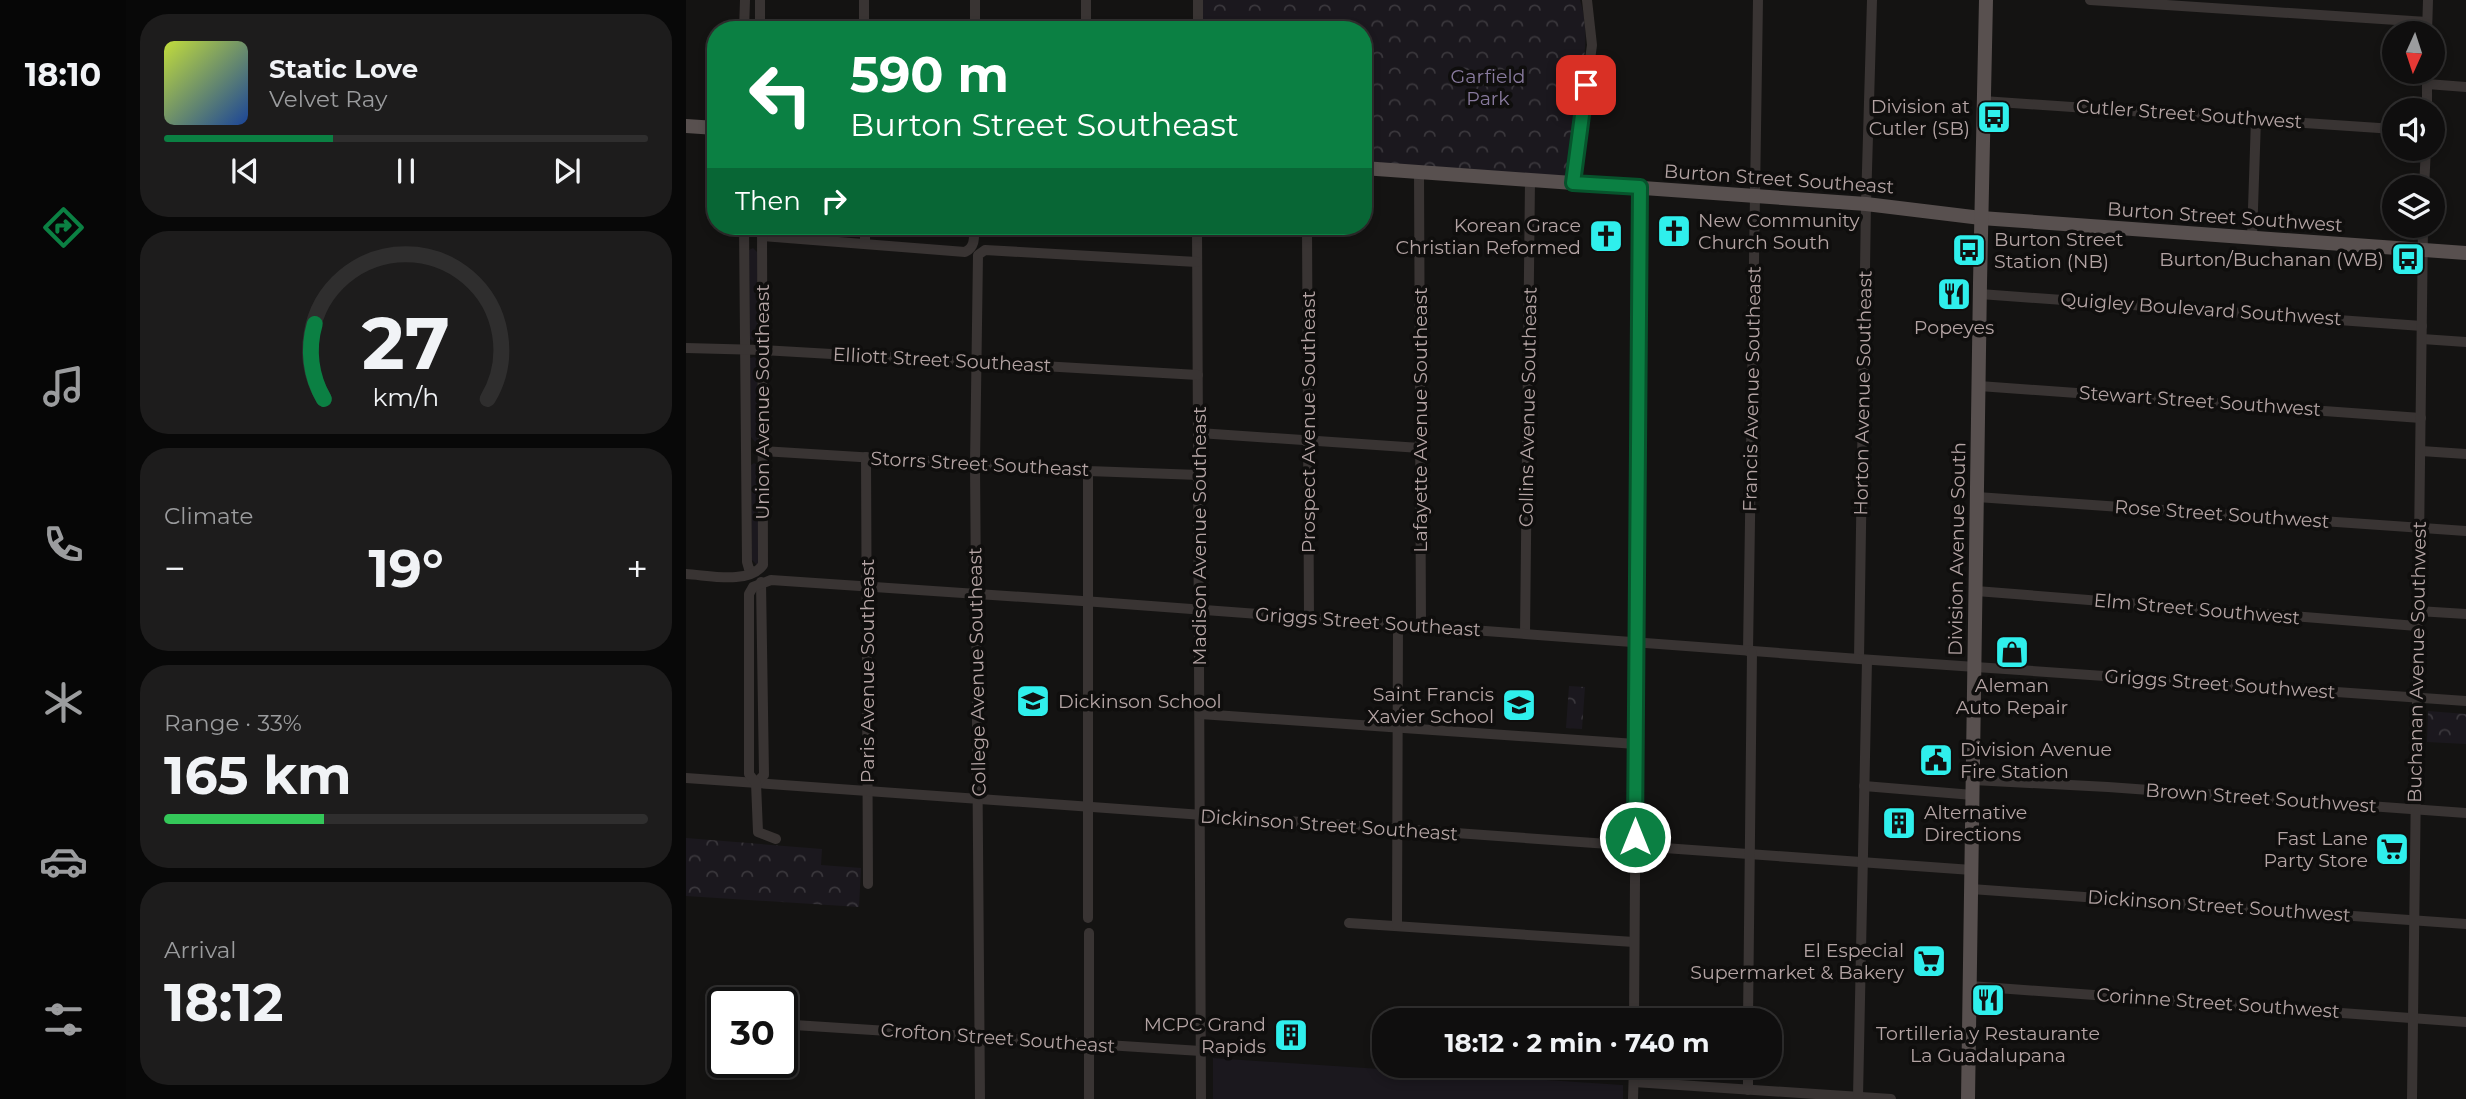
<!DOCTYPE html>
<html lang="en">
<head>
<meta charset="utf-8">
<style>
	body { margin:0; font-family:Montserrat,sans-serif; background:#1d1c1c; color:#f1f3f6; height:100vh; display:flex; flex-direction:column; font-size:26px; white-space:nowrap }
	* { box-sizing:border-box; margin:0 }
	p { font-size:23px; color:#9b9c9e }
	.icon { flex:none; width:38px; height:38px; fill:none; stroke:currentColor; stroke-width:2; stroke-linecap:round; stroke-linejoin:round }
	.map { position:relative; flex:1; overflow:hidden }
	.drawer { display:flex; flex-direction:column; gap:14px; padding:14px; background:#080808; width:560px }
	.drawer>* { flex:none }
	.hud { position:absolute; left:21px; top:21px; width:665px; height:214px; border-radius:28px; box-shadow:0 4px 10px #0003,0 0 0 2px #2f2e2e; background:#0b8043; color:#fff; overflow:hidden }
	.needle { width:46px; rotate:183deg }
	.fabs { position:absolute; left:1696px; top:21px; display:grid; gap:14px }
	.fabs a { display:grid; place-items:center; width:63px; height:63px; border-radius:50%; background:#0f0e0e; box-shadow:0 4px 10px #0003,0 0 0 2px #2f2e2e; font-size:35px }
	.speed { position:absolute; left:21px; top:987px; display:flex; gap:14px; font-size:35px; font-weight:700; text-align:center }
	.speed>* { display:grid; place-content:center; width:91px; height:91px; border-radius:50%; background:#0f0e0e; box-shadow:0 4px 10px #0003,0 0 0 2px #2f2e2e; line-height:1 }
	.speed .limit { border:4px solid #111; border-radius:10px; background:#fff; color:#111 }
	.pin { position:absolute; display:grid; place-items:center; width:60px; height:60px; color:#fff; margin:-30px; border-radius:14px; box-shadow:0 4px 10px #0006 }
	.me { position:absolute; width:77px; margin:-38px; rotate:0deg; stroke-linejoin:round; filter:drop-shadow(0 0 5px #0008) }
	.turn { display:flex; align-items:center; gap:24px; height:147px; padding:0 28px; font-size:32px }
	.turn .icon { width:91px; height:91px; stroke-width:2.5 }
	.turn b { display:block; font-size:49px; line-height:60px }
	.then { display:flex; align-items:center; height:66px; padding:0 28px; background:#0003; gap:14px; font-size:26px }
	.big { font-size:52px; font-weight:700; line-height:1.1 }
	.drawer .tile { flex:1; display:flex; flex-direction:column; justify-content:center; gap:10px; min-width:0; padding:0 24px; border-radius:28px; background:#1d1c1c }
	.drawer .dial { align-items:center; gap:0 }
	.dial svg { height:182px; overflow:visible; fill:none; stroke:#2f2e2e; stroke-width:7; stroke-linecap:round; text-anchor:middle }
	.dial text { fill:#f1f3f6; stroke:none }
	.song { display:flex; align-items:center; gap:21px }
	.cover { width:84px; height:84px; border-radius:10px; background:linear-gradient(135deg,hsl(70 70% 55%),hsl(220 70% 35%)) }
	.played { height:7px; border-radius:4px; background:linear-gradient(90deg,#0b8043 35%,#2f2e2e 35%) }
	.keys { display:flex; justify-content:space-around; direction:ltr }
	.heat { display:flex; justify-content:space-between; align-items:center; font-size:38px; direction:ltr }
	.charge { height:10px; border-radius:5px; background:linear-gradient(90deg,#34c759 33%,#2f2e2e 0) }
	.trip { position:absolute; left:686px; top:1008px; width:410px; height:70px; border-radius:28px; background:#0f0e0e; box-shadow:0 4px 10px #0003,0 0 0 2px #2f2e2e; font-weight:700; line-height:70px; text-align:center }
	main { display:flex; flex:1; min-height:0 }
	.tab-bar { display:flex; flex-direction:column; width:126px; justify-content:space-around; align-items:center; background:#060606; color:#9b9c9e }
	.tab-bar .icon { width:49px; height:49px }
	.tab-bar .on { color:#0b8043 }
	.tab-bar b { font-size:32px; color:#f1f3f6 }
	.map>svg:first-child { display:block }
</style>
</head>
<body>
<main>
<nav class="tab-bar">
<b>18:10</b>
<svg class="icon on" aria-label="directions" viewBox="0 0 24 24"><path d="M12 3l9 9-9 9-9-9zM9 14v-3h6M13 9l2 2-2 2"/></svg>
<svg class="icon" aria-label="music" viewBox="0 0 24 24"><path d="M9 18V5l10-2v13"/><circle cx="6" cy="18" r="3"/><circle cx="16" cy="16" r="3"/></svg>
<svg class="icon" aria-label="phone" viewBox="0 0 24 24"><path d="M5 4h4l2 5-3 2q2 4 5 5l2-3 5 2v4C11 20 4 13 5 4z"/></svg>
<svg class="icon" aria-label="climate" viewBox="0 0 24 24"><path d="M12 3v18M4 7l16 10M4 17L20 7"/></svg>
<svg class="icon" aria-label="car" viewBox="0 0 24 24"><path d="M5 17H2v-5l4-1 3-4h7l3 4 3 1v5h-3M9 17h6M6 11h13"/><circle cx="7" cy="17" r="2"/><circle cx="17" cy="17" r="2"/></svg>
<svg class="icon" aria-label="filters" viewBox="0 0 24 24"><path d="M4 7h16M4 17h16"/><circle cx="9" cy="7" r="2"/><circle cx="15" cy="17" r="2"/></svg>
</nav>
<section class="drawer">
<div class="tile">
<div class="song"><i class="cover"></i><div><b>Static Love</b><p>Velvet Ray</p></div></div>
<div class="played"></div>
<div class="keys"><svg class="icon" aria-label="previous" viewBox="0 0 24 24"><path d="M18 5L8 12l10 7zM5 5v14"/></svg><svg class="icon" aria-label="pause" viewBox="0 0 24 24"><path d="M8 5v14M16 5v14"/></svg><svg class="icon" aria-label="next" viewBox="0 0 24 24"><path d="M6 5l10 7-10 7zM19 5v14"/></svg></div>
</div>
<div class="tile dial"><svg viewBox="0 0 100 80">
<path d="M14 69A42 42 0 1 1 86 69"/>
<path d="M14 69A42 42 0 0 1 10 36" stroke="#0b8043"/>
<text x="50" y="56" font-size="32" font-weight="700">27</text>
<text x="50" y="72" font-size="11">km/h</text>
</svg></div>
<div class="tile"><p>Climate</p>
<div class="heat"><a>−</a><b class="big">19°</b><a>+</a></div>
</div>
<div class="tile"><p>Range · 33%</p><b class="big">165 km</b><div class="charge"></div></div>
<div class="tile"><p>Arrival</p><b class="big">18:12</b></div>
</section>
<div class="map">
<svg width="1780" height="1099" viewBox="0 0 1780 1099">
	<defs>
		<pattern id="forest-crowns" width="20" height="18" patternUnits="userSpaceOnUse" patternTransform="scale(1.75)"><rect width="20" height="18" fill="#1b181e"/><path d="M2 6a3 3 0 1 1 6 0M12 15a3 3 0 1 1 6 0" fill="none" stroke="#3a373c"/></pattern>
	</defs>
	<rect width="100%" height="100%" fill="#141312"/>
	<g fill="#1b181e">
		<path d="M 67,248 L 71,252 L 71,340 L 68,342 L 64,339 L 63,250 Z"/>
		<path d="M 68,357 L 71,359 L 72,440 L 69,442 L 65,437 L 64,358 Z"/>
		<path d="M 68,463 L 72,465 L 72,564 L 70,564 L 66,560 L 65,465 Z"/>
		<path d="M 527,1058 L 937,1085 L 937,1099 L 527,1099 Z"/>
	</g>
	<g fill="url(#forest-crowns)">
		<path d="M 517,0 L 894,0 C 906,37 895,71 891,108 C 889,132 889,156 888,179 L 677,164 L 677,30 L 517,30 Z"/>
		<path d="M 883,686 L 899,687 L 896,729 L 880,728 Z"/>
		<path d="M 1742,711 L 1780,714 L 1780,744 L 1741,742 Z"/>
		<path d="M 0,838 L 136,849 L 135,865 L 175,868 L 173,907 L 0,896 Z"/>
	</g>
	<g fill="none" stroke-linecap="round" stroke-linejoin="round">
		<g stroke="#393433" stroke-width="10">
			<path d="M 74,0 L 74,30"/>
			<path d="M 289,0 L 289,30"/>
			<path d="M 1404,0 L 1741,22"/>
			<path d="M 58,30 L 59,0"/>
			<path d="M 178,30 L 178,0"/>
			<path d="M 400,30 L 400,0"/>
			<path d="M 512,30 L 512,0"/>
			<path d="M 1741,33 L 1742,0"/>
			<path d="M 1741,84 L 1780,87"/>
			<path d="M 1297,101 L 1708,129"/>
			<path d="M 1741,110 L 1741,72"/>
			<path d="M 733,172 L 735,626"/>
			<path d="M 887,183 L 906,45 L 901,0"/>
			<path d="M 1738,187 L 1740,149"/>
			<path d="M 58,226 L 61,562 L 63,569 L 67,572"/>
			<path d="M 179,226 L 179,243"/>
			<path d="M 511,226 L 515,1099"/>
			<path d="M 621,226 L 623,618"/>
			<path d="M 76,236 L 279,252 C 290,247 288,236 288,226"/>
			<path d="M 1566,238 L 1570,119"/>
			<path d="M 1294,294 L 1736,326"/>
			<path d="M 1736,339 L 1780,342"/>
			<path d="M 0,348 L 76,350 L 512,375"/>
			<path d="M 1293,386 L 1735,418"/>
			<path d="M 513,433 L 734,448"/>
			<path d="M 76,451 L 402,471 L 513,475"/>
			<path d="M 1735,451 L 1780,454"/>
			<path d="M 180,457 L 182,884"/>
			<path d="M 1291,497 L 1780,531"/>
			<path d="M 0,574 C 22,575 62,585 77,565 L 76,226"/>
			<path d="M 1290,591 L 1731,626"/>
			<path d="M 1732,611 L 1780,614"/>
			<path d="M 839,634 L 844,180"/>
			<path d="M 1062,651 L 1072,0"/>
			<path d="M 1173,659 L 1180,204 L 1186,0"/>
			<path d="M 514,714 L 950,744"/>
			<path d="M 0,778 L 1286,870"/>
			<path d="M 1287,780 L 1422,787 L 1780,813"/>
			<path d="M 70,783 L 78,775 L 75,582"/>
			<path d="M 1178,786 L 1287,795"/>
			<path d="M 90,839 L 72,832 L 70,783 L 63,774 L 63,594 L 67,587 L 85,580 L 411,602 L 1173,659 L 1780,701"/>
			<path d="M 1285,889 L 1780,924"/>
			<path d="M 402,918 L 402,471"/>
			<path d="M 663,923 L 948,942"/>
			<path d="M 711,926 L 712,624"/>
			<path d="M 1284,986 L 1780,1022"/>
			<path d="M 948,1020 L 954,187"/>
			<path d="M 1062,1020 L 1066,652"/>
			<path d="M 108,1025 L 515,1051"/>
			<path d="M 948,1082 L 1205,1099"/>
			<path d="M 1062,1090 L 1062,1066"/>
			<path d="M 1172,1097 L 1181,660"/>
			<path d="M 294,1099 L 289,464 L 292,255 L 299,250 L 511,262"/>
			<path d="M 403,1099 L 403,933"/>
			<path d="M 947,1099 L 948,1066"/>
			<path d="M 1726,1099 L 1737,226"/>
		</g>
		<g stroke="#58504f" stroke-width="14">
			<path d="M 0,126 L 30,128"/>
			<path d="M 677,168 L 1180,204 L 1295,218 L 1780,253"/>
			<path d="M 1282,1099 L 1294,283 L 1300,0"/>
		</g>
	</g>
	<g fill="none" stroke-linecap="round" stroke-linejoin="round">
		<g stroke="#07532c" stroke-width="18">
			<path id="route" d="M 900,85 L 887,183 L 954,187 L 949,837"/>
		</g>
		<use href="#route" stroke="#0b8043" stroke-width="12"/>
	</g>
	<defs>
		<g id="bus-square" transform="scale(1.75)"><rect x="-9" y="-9" width="18" height="18" rx="4" fill="#2fefec" stroke="#0f0e0d"/><path d="M-5-6H5V4H4V6H2V4H-2V6H-4V4H-5ZM-3.5-4V0h7V-4ZM-3.5 1.2v1.5H-2V1.2ZM2 1.2v1.5H3.5V1.2Z" fill="#111"/></g>
		<g id="church-square" transform="scale(1.75)"><rect x="-9" y="-9" width="18" height="18" rx="4" fill="#2fefec" stroke="#0f0e0d"/><path d="M-1.2-6h2.4v3.5h3.3v2.4h-3.3V6h-2.4V-.1h-3.3v-2.4h3.3Z" fill="#111"/></g>
		<g id="restaurant-square" transform="scale(1.75)"><rect x="-9" y="-9" width="18" height="18" rx="4" fill="#2fefec" stroke="#0f0e0d"/><path d="M-5-6h1v4h1v-4h1v4h1v-4h1v5L-1.5 .5V6h-2V.5L-5-1ZM5-6V6H3V1.5H1.5Q1.5-4 5-6Z" fill="#111"/></g>
		<g id="shop-square" transform="scale(1.75)"><rect x="-9" y="-9" width="18" height="18" rx="4" fill="#2fefec" stroke="#0f0e0d"/><path d="M-5-2.5h2.3a2.7 3.5 0 0 1 5.4 0H5L5.5 6h-11ZM-1.5-2.5h3a1.5 2.3 0 0 0-3 0Z" fill="#111"/></g>
		<g id="school-square" transform="scale(1.75)"><rect x="-9" y="-9" width="18" height="18" rx="4" fill="#2fefec" stroke="#0f0e0d"/><path d="M0-5L7-2L0 1L-7-2ZM-4 1L0 2.5L4 1V4Q0 6-4 4Z" fill="#111"/></g>
		<g id="civic-square" transform="scale(1.75)"><rect x="-9" y="-9" width="18" height="18" rx="4" fill="#2fefec" stroke="#0f0e0d"/><path d="M-.6-6.5H3V-4.5H.6V-3L4-1V1h2V6H-6V1h2V-1L-.6-3ZM-1.2 2.5V6h2.4V2.5Z" fill="#111"/></g>
		<g id="building-square" transform="scale(1.75)"><rect x="-9" y="-9" width="18" height="18" rx="4" fill="#2fefec" stroke="#0f0e0d"/><path d="M-4-6H4V6H1V3H-1V6H-4ZM-2.5-4.3h1.7v1.8h-1.7ZM.8-4.3h1.7v1.8H.8ZM-2.5-1h1.7V.8h-1.7ZM.8-1h1.7V.8H.8Z" fill="#111"/></g>
		<g id="supermarket-square" transform="scale(1.75)"><rect x="-9" y="-9" width="18" height="18" rx="4" fill="#2fefec" stroke="#0f0e0d"/><path d="M-6-5.5h2.5l.6 2H6L4.5 2H-2.5L-4.4-4H-6ZM-1.5 3.2a1.3 1.3 0 1 0 .1 0ZM3 3.2a1.3 1.3 0 1 0 .1 0Z" fill="#111"/></g>
	</defs>
	<g fill-rule="evenodd">
		<use href="#bus-square" x="1308" y="117"/>
		<use href="#church-square" x="988" y="231"/>
		<use href="#church-square" x="920" y="236"/>
		<use href="#bus-square" x="1283" y="250"/>
		<use href="#bus-square" x="1722" y="259"/>
		<use href="#restaurant-square" x="1268" y="294"/>
		<use href="#shop-square" x="1326" y="652"/>
		<use href="#school-square" x="347" y="701"/>
		<use href="#school-square" x="833" y="705"/>
		<use href="#civic-square" x="1250" y="760"/>
		<use href="#building-square" x="1213" y="823"/>
		<use href="#supermarket-square" x="1706" y="849"/>
		<use href="#supermarket-square" x="1243" y="961"/>
		<use href="#restaurant-square" x="1302" y="1000"/>
		<use href="#building-square" x="605" y="1035"/>
	</g>
	<g text-anchor="middle" dominant-baseline="central" stroke-width="7" stroke-linejoin="round" paint-order="stroke">
		<g font-size="19" fill="#897b9f" stroke="#0f0e0d">
			<text x="802" y="76">Garfield<tspan x="802" dy="22">Park</tspan></text>
		</g>
		<g font-size="19" fill="#b4a4a4" stroke="#0f0e0d" text-anchor="end">
			<text x="1284" y="106">Division at<tspan x="1284" dy="22">Cutler (SB)</tspan></text>
			<text x="1012" y="220" text-anchor="start">New Community<tspan x="1012" dy="22">Church South</tspan></text>
			<text x="895" y="225">Korean Grace<tspan x="895" dy="22">Christian Reformed</tspan></text>
			<text x="1308" y="239" text-anchor="start">Burton Street<tspan x="1308" dy="22">Station (NB)</tspan></text>
			<text x="1698" y="259">Burton/Buchanan (WB)</text>
			<text x="1268" y="327" text-anchor="middle">Popeyes</text>
			<text x="1326" y="685" text-anchor="middle">Aleman<tspan x="1326" dy="22">Auto Repair</tspan></text>
			<text x="808" y="694">Saint Francis<tspan x="808" dy="22">Xavier School</tspan></text>
			<text x="372" y="701" text-anchor="start">Dickinson School</text>
			<text x="1274" y="749" text-anchor="start">Division Avenue<tspan x="1274" dy="22">Fire Station</tspan></text>
			<text x="1238" y="812" text-anchor="start">Alternative<tspan x="1238" dy="22">Directions</tspan></text>
			<text x="1682" y="838">Fast Lane<tspan x="1682" dy="22">Party Store</tspan></text>
			<text x="1218" y="950">El Especial<tspan x="1218" dy="22">Supermarket &amp; Bakery</tspan></text>
			<text x="580" y="1024">MCPC Grand<tspan x="580" dy="22">Rapids</tspan></text>
			<text x="1302" y="1033" text-anchor="middle">Tortilleria y Restaurante<tspan x="1302" dy="22">La Guadalupana</tspan></text>
		</g>
		<g font-size="19" fill="#b4a4a4" stroke="#0f0e0d">
			<text transform="translate(1503 114) rotate(4)">Cutler Street Southwest</text>
			<text transform="translate(1093 179) rotate(4)">Burton Street Southeast</text>
			<text transform="translate(1539 217) rotate(4)">Burton Street Southwest</text>
			<text transform="translate(1515 309) rotate(4)">Quigley Boulevard Southwest</text>
			<text transform="translate(256 360) rotate(3)">Elliott Street Southeast</text>
			<text transform="translate(1066 389) rotate(-89)">Francis Avenue Southeast</text>
			<text transform="translate(1177 393) rotate(-89)">Horton Avenue Southeast</text>
			<text transform="translate(1514 401) rotate(4)">Stewart Street Southwest</text>
			<text transform="translate(76 402) rotate(-90)">Union Avenue Southeast</text>
			<text transform="translate(842 407) rotate(-89)">Collins Avenue Southeast</text>
			<text transform="translate(734 420) rotate(-90)">Lafayette Avenue Southeast</text>
			<text transform="translate(622 422) rotate(-90)">Prospect Avenue Southeast</text>
			<text transform="translate(294 464) rotate(3)">Storrs Street Southeast</text>
			<text transform="translate(1536 514) rotate(4)">Rose Street Southwest</text>
			<text transform="translate(513 536) rotate(-90)">Madison Avenue Southeast</text>
			<text transform="translate(1271 549) rotate(-89)">Division Avenue South</text>
			<text transform="translate(1511 609) rotate(5)">Elm Street Southwest</text>
			<text transform="translate(682 622) rotate(4)">Griggs Street Southeast</text>
			<text transform="translate(1731 662) rotate(-89)">Buchanan Avenue Southwest</text>
			<text transform="translate(181 671) rotate(-90)">Paris Avenue Southeast</text>
			<text transform="translate(291 672) rotate(-91)">College Avenue Southeast</text>
			<text transform="translate(1534 684) rotate(4)">Griggs Street Southwest</text>
			<text transform="translate(1575 798) rotate(4)">Brown Street Southwest</text>
			<text transform="translate(643 825) rotate(4)">Dickinson Street Southeast</text>
			<text transform="translate(1533 906) rotate(4)">Dickinson Street Southwest</text>
			<text transform="translate(1532 1003) rotate(4)">Corinne Street Southwest</text>
			<text transform="translate(312 1038) rotate(4)">Crofton Street Southeast</text>
		</g>
	</g>
</svg>
<div class="fabs">
<a><svg class="needle" viewBox="-14 -14 28 28"><path d="M0-13l5 13h-10z" fill="#e53935"/><path d="M0 13l5-13h-10z" fill="#9b9c9e"/></svg></a>
<a><svg class="icon" aria-label="sound" viewBox="0 0 24 24"><path d="M4 9h4l5-4v14l-5-4H4zM17 9q2 3 0 6"/></svg></a>
<a><svg class="icon" aria-label="layers" viewBox="0 0 24 24"><path d="M12 4l9 5-9 5-9-5zM3 14l9 5 9-5"/></svg></a>
</div>
<div class="speed"><div class="limit">30</div></div>
<div class="pin" style="left:900px;top:85px;background:#d93025"><svg class="icon" aria-label="arrive" viewBox="0 0 24 24"><path d="M6 21V4h12l-3 4 3 4H6"/></svg></div>
<svg class="me" style="left:949px;top:837px" viewBox="-20 -20 40 40"><circle r="17" fill="#0b8043" stroke="#fff" stroke-width="3"/><path d="M0-11L8 9 0 5-8 9z" fill="#fff"/></svg>
<div class="trip">18:12 · 2 min · 740 m</div>
<div class="hud">
<div class="turn"><svg class="icon" aria-label="left" viewBox="0 0 24 24"><path d="M17 20v-9H6M10 6l-5 5 5 5"/></svg><div><b>590 m</b>Burton Street Southeast</div></div>
<div class="then">Then<svg class="icon" aria-label="right" viewBox="0 0 24 24"><path d="M7 20v-9h11M14 6l5 5-5 5"/></svg></div>
</div>
</div>
</main>
</body>
</html>
